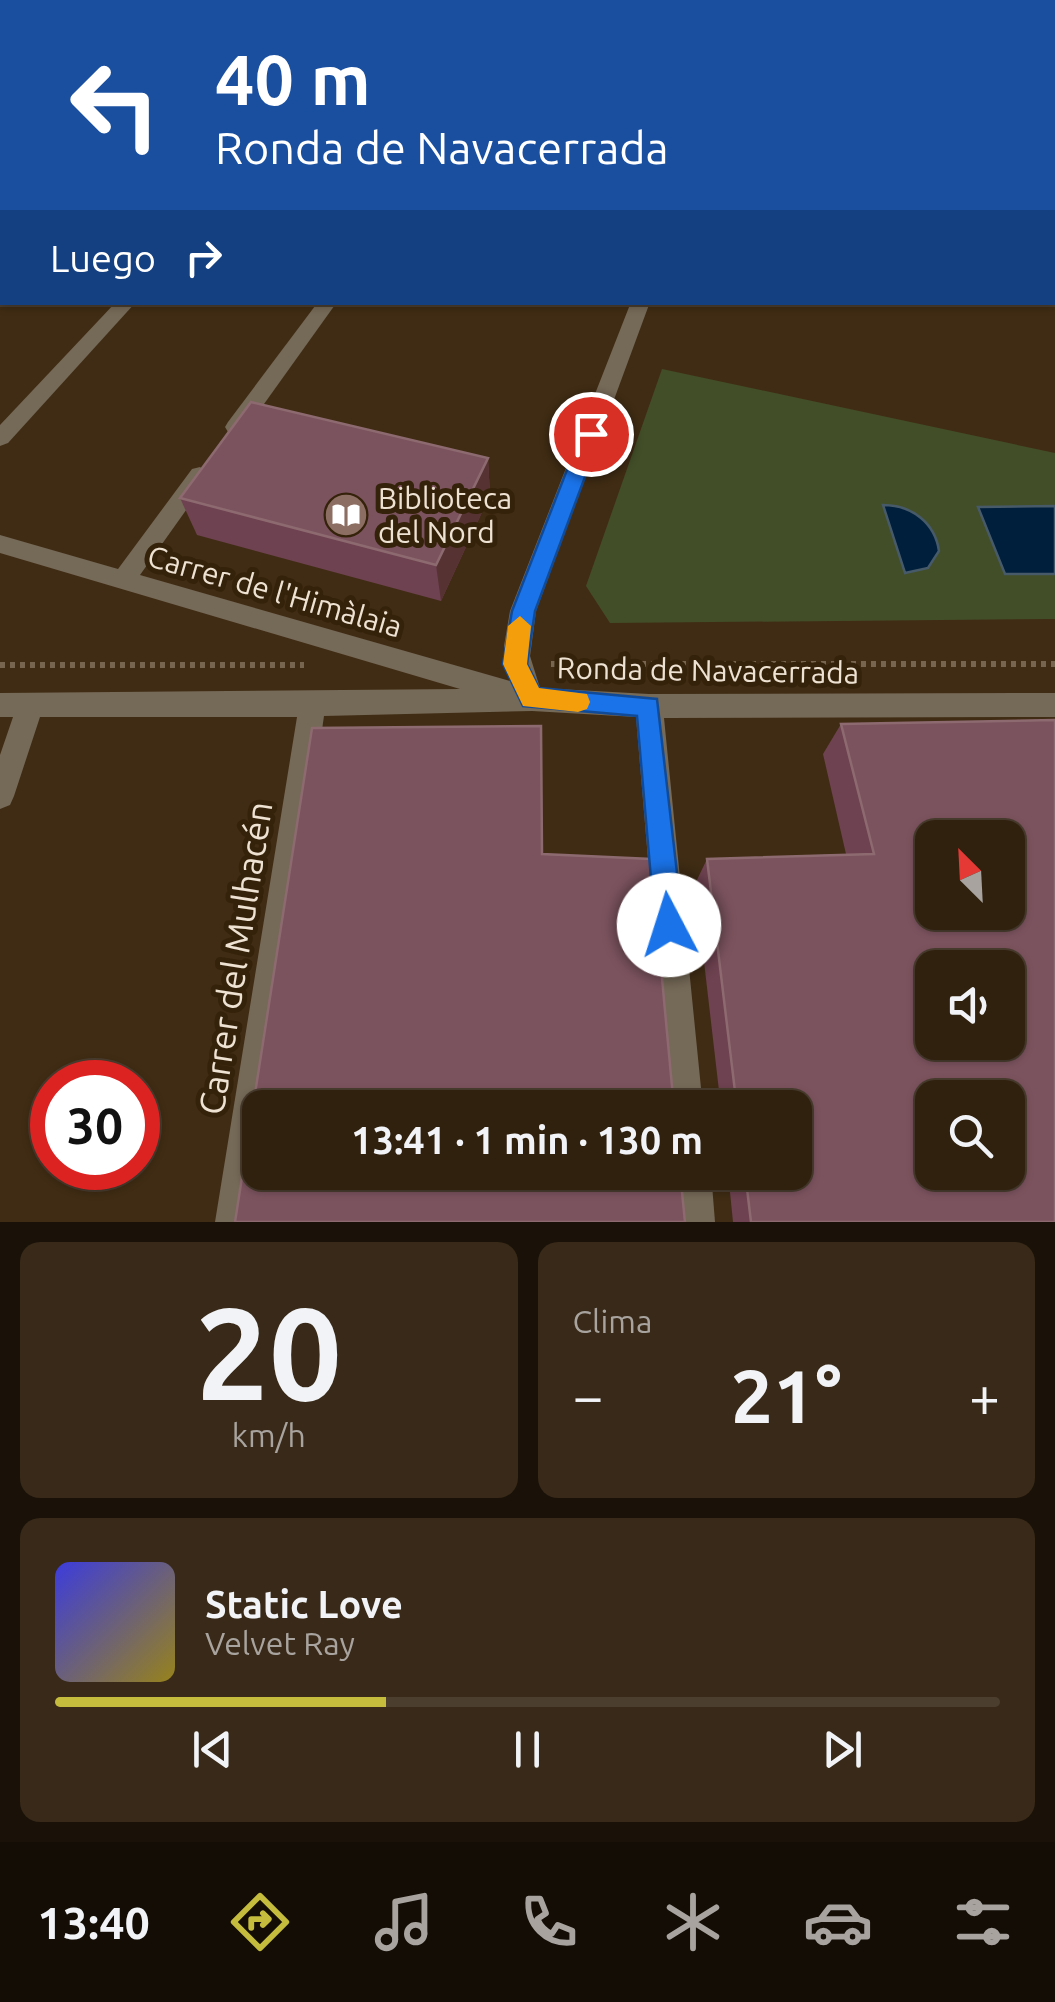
<!DOCTYPE html>
<html lang="es">
<head>
<meta charset="utf-8">
<style>
	body { margin:0; font-family:Ubuntu,sans-serif; background:#382918; color:#f1f3f6; height:100vh; display:flex; flex-direction:column; font-size:38px; white-space:nowrap }
	* { box-sizing:border-box; margin:0 }
	p { font-size:32px; color:#a8a39e }
	.icon { flex:none; width:55px; height:55px; fill:none; stroke:currentColor; stroke-width:2; stroke-linecap:round; stroke-linejoin:round }
	.map { position:relative; height:1222px; overflow:hidden }
	.sheet { display:flex; flex-direction:column; gap:20px; padding:20px; background:#1a1208; flex:1 }
	.sheet>* { flex:none }
	.banner { position:absolute; left:0px; top:0px; width:1055px; height:305px; box-shadow:0 2px 8px #0004,0 0 0 2px #4b3e2f; background:#1a4fa0; color:#fff; overflow:hidden }
	.needle { width:65px; rotate:336deg }
	.tools { position:absolute; left:915px; top:820px; display:grid; gap:20px }
	.tools a { display:grid; place-items:center; width:110px; height:110px; border-radius:20px; background:#30210f; box-shadow:0 2px 8px #0004,0 0 0 2px #4b3e2f; font-size:50px }
	.speed { position:absolute; left:30px; top:1060px; display:flex; gap:20px; font-size:50px; font-weight:700; text-align:center }
	.speed>* { display:grid; place-content:center; width:130px; height:130px; border-radius:50%; background:#30210f; box-shadow:0 2px 8px #0004,0 0 0 2px #4b3e2f; line-height:1 }
	.speed .limit { border:15px solid #d22; background:#fff; color:#111 }
	.pin { position:absolute; display:grid; place-items:center; width:85px; height:85px; color:#fff; margin:-42px; border:5px solid #fff; border-radius:50%; box-shadow:0 2px 10px #0007 }
	.me { position:absolute; width:110px; margin:-55px; rotate:355deg; stroke-linejoin:round; filter:drop-shadow(0 0 8px #0008) }
	.turn { display:flex; align-items:center; gap:35px; height:210px; padding:0 50px; font-size:45px }
	.turn .icon { width:130px; height:130px; stroke-width:2.5 }
	.turn b { display:block; font-size:70px; line-height:85px }
	.then { display:flex; align-items:center; height:95px; padding:0 50px; background:#0003; gap:20px; font-size:38px }
	.big { font-size:75px; font-weight:600; line-height:1.1 }
	.sheet .card { flex:1; display:flex; flex-direction:column; justify-content:center; gap:15px; min-width:0; padding:0 35px; border-radius:20px; background:#382918 }
	.sheet .dial { align-items:center; gap:0 }
	.dial b { font-size:130px; line-height:1 }
	.song { display:flex; align-items:center; gap:30px }
	.cover { width:120px; height:120px; border-radius:15px; background:linear-gradient(135deg,hsl(240 70% 55%),hsl(50 70% 35%)) }
	.played { height:10px; border-radius:5px; background:linear-gradient(90deg,#c5bc3d 35%,#4b3e2f 35%) }
	.keys { display:flex; justify-content:space-around; direction:ltr }
	.heat { display:flex; justify-content:space-between; align-items:center; font-size:55px; direction:ltr }
	.sheet .tiles { flex:1; display:grid; gap:20px; grid-template-columns:1fr 1fr }
	.card:last-child { grid-column:span 2 }
	.trip { position:absolute; left:242px; top:1090px; width:570px; height:100px; border-radius:20px; background:#30210f; box-shadow:0 2px 8px #0004,0 0 0 2px #4b3e2f; font-weight:600; line-height:100px; text-align:center }
	.tabs { display:flex; height:160px; justify-content:space-around; align-items:center; background:#130d06; color:#a8a39e }
	.tabs .icon { width:70px; height:70px }
	.tabs .selected { color:#c5bc3d }
	.tabs b { font-size:45px; color:#f1f3f6 }
	.map>svg:first-child { display:block }
</style>
</head>
<body>
<div class="map">
<svg width="1055" height="1222" viewBox="0 0 1055 1222">
	<rect width="100%" height="100%" fill="#402c14"/>
	<g fill="#424e28">
		<path d="M 533,0 L 905,0 L 904,2 Z"/>
		<path d="M 662,369 L 1055,453 L 1055,619 L 610,623 L 586,586 Z"/>
	</g>
	<g fill="#001f3c" stroke="#475a69" stroke-width="2.5">
		<path d="M 883,505 C 912,505 935,523 939,551 L 928,568 L 905,573 Z"/>
		<path d="M 1055,506 L 1055,574 L 1005,574 L 978,507 Z"/>
	</g>
	<g fill="none" stroke-linecap="round" stroke-linejoin="round">
		<path stroke="#776550" stroke-width="4" stroke-dasharray="2.5 2.5" stroke-linecap="butt" d="M 591,0 L 600,2"/>
		<g stroke="#776550" stroke-width="6" stroke-dasharray="5 5" stroke-linecap="butt">
			<path d="M 551,664 L 1055,664"/>
			<path d="M 0,665 L 304,665"/>
		</g>
		<g fill="#756957" fill-rule="evenodd">
			<path d="M 152,0 L 182,0 L 184,2 L 154,2 Z"/>
			<path d="M 519,0 L 535,0 L 537,2 L 521,2 Z"/>
			<rect x="1052" y="97" width="3" height="10"/>
			<rect x="1052" y="244" width="3" height="11"/>
			<path d="M 116,302 L 136,302 L 8,443 L 0,446 L 0,425 Z"/>
			<path d="M 318,302 L 337,302 L 244,432 L 228,432 L 225,427 L 228,422 Z"/>
			<path d="M 631,302 L 650,302 L 536,611 L 530,656 L 540,688 L 649,694 L 1055,693 L 1055,717 L 664,718 L 703,1108 L 669,1108 L 636,717 L 532,711 L 324,716 L 268,1108 L 260,1108 L 260,1162 L 251,1222 L 215,1222 L 297,717 L 40,717 L 14,796 L 10,805 L 0,809 L 0,755 L 13,717 L 0,717 L 0,693 L 460,689 L 0,553 L 0,535 L 118,569 L 192,469 L 200,467 L 211,475 L 140,575 L 510,681 L 504,646 L 510,611 Z"/>
			<path d="M 675,1172 L 711,1172 L 715,1222 L 679,1222 Z"/>
		</g>
	</g>
	<g fill="#6e4250">
		<path d="M 1055,0 L 1055,76 L 1052,76 L 1052,2 Z"/>
		<path d="M 488,458 L 490,495 L 441,601 L 197,535 L 180,498 Z"/>
		<path d="M 841,724 L 1055,1222 L 733,1222 L 728,1172 L 795,1172 L 795,1108 L 721,1108 L 695,884 L 707,859 L 846,854 L 823,754 Z"/>
	</g>
	<path fill="#563232" d="M 488,458 L 490,495 L 441,601 L 436,565 Z"/>
	<g fill="#7b535e" stroke="#8d6a70" stroke-width="2.5" fill-rule="evenodd">
		<path d="M 946,0 L 1055,0 L 1055,36 L 1052,35 L 1052,2 L 944,2 Z"/>
		<path d="M 251,402 L 488,458 L 436,565 L 180,498 Z"/>
		<path d="M 1055,720 L 1055,1222 L 751,1222 L 745,1172 L 795,1172 L 795,1108 L 737,1108 L 707,859 L 874,854 L 841,724 ZM 932,838 L 1008,838 L 1008,912 L 932,912 ZM 932,968 L 1008,968 L 1008,1042 L 932,1042 ZM 932,1098 L 1008,1098 L 1008,1172 L 932,1172 Z"/>
		<path d="M 541,726 L 542,854 L 651,859 L 674,1108 L 260,1108 L 260,1172 L 680,1172 L 685,1222 L 235,1222 L 312,728 Z"/>
	</g>
	<path fill="#1a73e8" stroke="#114b97" stroke-width="2.5" d="M 591,427 L 601,434 L 535,611 L 527,664 L 539,688 L 657,699 L 683,925 L 679,935 L 669,939 L 659,935 L 655,925 L 637,716 L 523,706 L 503,664 L 512,611 L 581,434 Z"/>
	<path fill="#f59e0b" d="M 520,616 L 531,626 L 527,664 L 539,688 L 587,694 L 590,702 L 587,709 L 578,712 L 523,706 L 503,664 L 508,626 Z"/>
	<defs>
		<g id="library-disc" transform="scale(2.25)"><circle r="9.5" fill="#8d6e63" stroke="#35220a"/><path d="M-6-4Q-3-5.5-.7-3.5V5Q-3 3-6 4ZM6-4Q3-5.5 .7-3.5V5Q3 3 6 4Z" fill="#fff"/></g>
	</defs>
	<g fill-rule="evenodd">
		<use href="#library-disc" x="346" y="515"/>
	</g>
	<g text-anchor="middle" dominant-baseline="central" stroke-width="10" stroke-linejoin="round" paint-order="stroke">
		<g font-size="30" fill="#eee2d3" stroke="#35220a" text-anchor="start">
			<text x="378" y="498">Biblioteca<tspan x="378" dy="34">del Nord</tspan></text>
		</g>
		<g font-size="30" fill="#eee2d3" stroke="#35220a">
			<text transform="translate(275 591) rotate(16)">Carrer de l'Himàlaia</text>
			<text transform="translate(708 670) rotate(1)">Ronda de Navacerrada</text>
		</g>
		<g font-size="35" fill="#eee2d3" stroke="#35220a">
			<text transform="translate(235 958) rotate(-81)">Carrer del Mulhacén</text>
		</g>
	</g>
</svg>
<div class="tools">
<a><svg class="needle" viewBox="-14 -14 28 28"><path d="M0-13l5 13h-10z" fill="#e53935"/><path d="M0 13l5-13h-10z" fill="#a8a39e"/></svg></a>
<a><svg class="icon" aria-label="sound" viewBox="0 0 24 24"><path d="M4 9h4l5-4v14l-5-4H4zM17 9q2 3 0 6"/></svg></a>
<a><svg class="icon" aria-label="search" viewBox="0 0 24 24"><circle cx="10" cy="10" r="6"/><path d="M15 15l6 6"/></svg></a>
</div>
<div class="speed"><div class="limit">30</div></div>
<div class="pin" style="left:591px;top:434px;background:#d93025"><svg class="icon" aria-label="arrive" viewBox="0 0 24 24"><path d="M6 21V4h12l-3 4 3 4H6"/></svg></div>
<svg class="me" style="left:669px;top:925px" viewBox="-20 -20 40 40"><circle r="19" fill="#fff"/><path d="M0-13L10 11 0 6-10 11z" fill="#1a73e8"/></svg>
<div class="trip">13:41 · 1 min · 130 m</div>
<div class="banner">
<div class="turn"><svg class="icon" aria-label="left" viewBox="0 0 24 24"><path d="M17 20v-9H6M10 6l-5 5 5 5"/></svg><div><b>40 m</b>Ronda de Navacerrada</div></div>
<div class="then">Luego<svg class="icon" aria-label="right" viewBox="0 0 24 24"><path d="M7 20v-9h11M14 6l5 5-5 5"/></svg></div>
</div>
</div>
<section class="sheet">
<div class="tiles">
<div class="card dial"><b>20</b><p>km/h</p></div>
<div class="card"><p>Clima</p>
<div class="heat"><a>−</a><b class="big">21°</b><a>+</a></div>
</div>
<div class="card">
<div class="song"><i class="cover"></i><div><b>Static Love</b><p>Velvet Ray</p></div></div>
<div class="played"></div>
<div class="keys"><svg class="icon" aria-label="previous" viewBox="0 0 24 24"><path d="M18 5L8 12l10 7zM5 5v14"/></svg><svg class="icon" aria-label="pause" viewBox="0 0 24 24"><path d="M8 5v14M16 5v14"/></svg><svg class="icon" aria-label="next" viewBox="0 0 24 24"><path d="M6 5l10 7-10 7zM19 5v14"/></svg></div>
</div>
</div>
</section>
<nav class="tabs">
<b>13:40</b>
<svg class="icon selected" aria-label="directions" viewBox="0 0 24 24"><path d="M12 3l9 9-9 9-9-9zM9 14v-3h6M13 9l2 2-2 2"/></svg>
<svg class="icon" aria-label="music" viewBox="0 0 24 24"><path d="M9 18V5l10-2v13"/><circle cx="6" cy="18" r="3"/><circle cx="16" cy="16" r="3"/></svg>
<svg class="icon" aria-label="phone" viewBox="0 0 24 24"><path d="M5 4h4l2 5-3 2q2 4 5 5l2-3 5 2v4C11 20 4 13 5 4z"/></svg>
<svg class="icon" aria-label="climate" viewBox="0 0 24 24"><path d="M12 3v18M4 7l16 10M4 17L20 7"/></svg>
<svg class="icon" aria-label="car" viewBox="0 0 24 24"><path d="M5 17H2v-5l4-1 3-4h7l3 4 3 1v5h-3M9 17h6M6 11h13"/><circle cx="7" cy="17" r="2"/><circle cx="17" cy="17" r="2"/></svg>
<svg class="icon" aria-label="filters" viewBox="0 0 24 24"><path d="M4 7h16M4 17h16"/><circle cx="9" cy="7" r="2"/><circle cx="15" cy="17" r="2"/></svg>
</nav>
</body>
</html>
